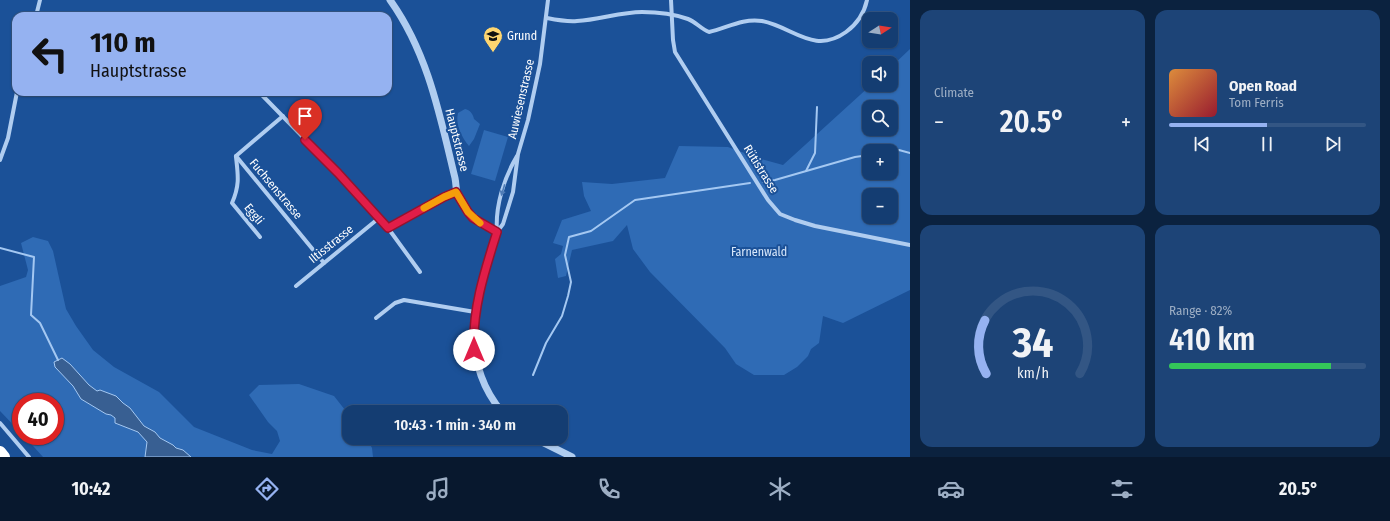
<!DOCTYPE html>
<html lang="en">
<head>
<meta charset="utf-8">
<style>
	body { margin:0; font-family:"Fira Sans Condensed",sans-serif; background:#1d4477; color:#f1f3f6; height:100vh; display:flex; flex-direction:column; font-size:15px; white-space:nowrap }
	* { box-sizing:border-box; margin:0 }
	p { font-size:13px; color:#9daec4 }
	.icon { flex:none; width:22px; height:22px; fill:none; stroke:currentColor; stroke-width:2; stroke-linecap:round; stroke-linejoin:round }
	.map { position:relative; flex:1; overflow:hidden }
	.panel { display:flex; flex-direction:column; gap:10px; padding:10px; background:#0b223f; width:480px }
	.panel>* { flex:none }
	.banner { position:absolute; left:12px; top:12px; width:380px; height:84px; border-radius:12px; box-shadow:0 1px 3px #0004,0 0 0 1px #335684; background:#95b2f1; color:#111; overflow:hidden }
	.needle { width:26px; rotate:78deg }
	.controls { position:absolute; left:862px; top:12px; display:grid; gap:8px }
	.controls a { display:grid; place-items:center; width:36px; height:36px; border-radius:8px; background:#143d72; box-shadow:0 1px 3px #0004,0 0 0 1px #335684; font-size:20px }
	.speed { position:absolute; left:12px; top:393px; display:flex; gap:8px; font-size:20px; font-weight:700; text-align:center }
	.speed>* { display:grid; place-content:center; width:52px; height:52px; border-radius:50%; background:#143d72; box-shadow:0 1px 3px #0004,0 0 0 1px #335684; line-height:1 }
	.speed .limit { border:6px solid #d22; background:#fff; color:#111 }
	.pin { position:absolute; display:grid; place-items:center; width:34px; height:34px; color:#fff; margin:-41px -17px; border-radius:50% 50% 50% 0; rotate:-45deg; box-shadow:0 0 4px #0007 }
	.pin .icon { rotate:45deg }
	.me { position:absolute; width:44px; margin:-22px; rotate:0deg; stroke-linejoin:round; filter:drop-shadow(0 0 3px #0008) }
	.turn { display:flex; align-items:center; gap:14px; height:84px; padding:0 12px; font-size:18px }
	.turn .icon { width:52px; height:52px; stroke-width:2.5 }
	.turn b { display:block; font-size:28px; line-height:34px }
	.big { font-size:30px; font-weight:600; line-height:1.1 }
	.panel .tile { flex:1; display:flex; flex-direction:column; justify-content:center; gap:6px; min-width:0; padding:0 14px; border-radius:12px; background:#1d4477 }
	.panel .dial { align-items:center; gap:0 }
	.dial svg { height:104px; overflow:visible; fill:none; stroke:#335684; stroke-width:7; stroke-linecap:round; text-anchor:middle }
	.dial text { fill:#f1f3f6; stroke:none }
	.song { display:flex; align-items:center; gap:12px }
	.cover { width:48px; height:48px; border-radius:6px; background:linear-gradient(135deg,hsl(30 70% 55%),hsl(350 70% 35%)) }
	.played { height:4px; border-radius:2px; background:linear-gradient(90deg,#95b2f1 50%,#335684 50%) }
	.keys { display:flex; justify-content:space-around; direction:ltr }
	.heat { display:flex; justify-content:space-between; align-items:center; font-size:22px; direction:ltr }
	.charge { height:6px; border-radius:3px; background:linear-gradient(90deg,#34c759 82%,#335684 0) }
	.panel .tiles { flex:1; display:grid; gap:10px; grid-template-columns:repeat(2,1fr) }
	.trip { position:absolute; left:342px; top:405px; width:226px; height:40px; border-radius:12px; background:#143d72; box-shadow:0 1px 3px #0004,0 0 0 1px #335684; font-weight:600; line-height:40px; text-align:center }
	.tabs { display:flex; height:64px; justify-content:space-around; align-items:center; background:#08182e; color:#9daec4 }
	.tabs .icon { width:28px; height:28px }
	.tabs .current { color:#95b2f1 }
	.tabs b { font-size:18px; color:#f1f3f6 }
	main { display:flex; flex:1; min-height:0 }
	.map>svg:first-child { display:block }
</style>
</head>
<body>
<main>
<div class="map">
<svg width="910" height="457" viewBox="0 0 910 457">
	<rect width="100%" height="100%" fill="#1b5198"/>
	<g fill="#2f6bb5" fill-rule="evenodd">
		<path d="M 910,49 L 910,290 L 843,323 L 823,316 L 819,343 L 811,349 L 808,356 L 797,367 L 784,375 L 754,375 L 736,364 L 725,348 L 650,272 L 633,249 L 627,225 L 613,241 L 572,250 L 566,276 L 558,278 L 555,259 L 561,254 L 563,246 L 553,243 L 562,220 L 591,211 L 584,196 L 582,182 L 612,184 L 665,178 L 679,146 L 728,147 L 761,159 L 783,165 L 871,85 L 891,85 L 891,67 ZM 869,107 L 891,107 L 891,129 L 869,129 ZM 869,151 L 891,151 L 891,173 L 869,173 ZM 869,195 L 891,195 L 891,217 L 869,217 Z"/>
		<path d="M 465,109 C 470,110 473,114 474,119 L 480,124 L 474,139 L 469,146 C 462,138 455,124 458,113 Z"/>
		<path d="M 484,130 L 508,137 L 495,181 L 471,174 Z"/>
		<path d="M 33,237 L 48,241 L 53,251 L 66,309 L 76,326 L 93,350 L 114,367 L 159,392 L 194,427 L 252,450 L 272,454 L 280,441 L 277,431 L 268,422 L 249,395 L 259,385 L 299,384 L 334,396 L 349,415 L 349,438 L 367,438 L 372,448 L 373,457 L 43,457 L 24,436 L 55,436 L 55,402 L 21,402 L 21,433 L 0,411 L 0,286 L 26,277 L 28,270 L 21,243 Z"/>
	</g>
	<path fill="#385f92" stroke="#a4c8f2" d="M 62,358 L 70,364 L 89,385 L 97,391 L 100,390 L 116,396 L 123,403 L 130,408 L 144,426 L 155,432 L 160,438 L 173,445 L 176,448 L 183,450 L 191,457 L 145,457 L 147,442 L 138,432 L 115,423 L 115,418 L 111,415 L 106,414 L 81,399 L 73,386 L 55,367 L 54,362 Z"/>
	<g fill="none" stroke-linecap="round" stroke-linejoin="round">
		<g stroke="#a4c8f2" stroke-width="2">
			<path d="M 891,151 L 899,150 L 910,153"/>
			<path d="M 806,171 L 815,153 L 817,107"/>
			<path d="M 763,182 L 775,180 L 855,157 L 869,155"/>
			<path d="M 0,248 L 34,257 L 31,315 L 40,323 L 58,360"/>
			<path d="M 533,375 L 546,343 L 562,316 L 568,296 L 571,282 L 565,255 L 569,237 L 591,231 L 635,200 L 750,183"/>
		</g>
		<g stroke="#b0cdf0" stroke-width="4">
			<path d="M 671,0 L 673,40 L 675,52 L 768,200 L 780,214 L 795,220 L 815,226 L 910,245"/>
			<path d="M 36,16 L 40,0"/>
			<path d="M 547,18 C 557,20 567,22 577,21 C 599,20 620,12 642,12 C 656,12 674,14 688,19 C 696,22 701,29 709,32 C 727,28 742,18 762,21 C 793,27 814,55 846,32 C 857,24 864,14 867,0"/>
			<path d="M 259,92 L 338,173 L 388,228 L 420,272"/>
			<path d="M 236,156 L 324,263"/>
			<path d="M 236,156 L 283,116"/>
			<path d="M 236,157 C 238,175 240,185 232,203 L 260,237"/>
			<path d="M 0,160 L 8,138 L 17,92"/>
			<path d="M 388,228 L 444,197 L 456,192"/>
			<path d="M 497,232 L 503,224 L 513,192 L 518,154 L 528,120 L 540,64 L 548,0"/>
			<path d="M 497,232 C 495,206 504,178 517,156"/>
			<path d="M 296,286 L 379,218"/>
			<path d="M 376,318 L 395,303 L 404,300 L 475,312"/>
			<path d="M 0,423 L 29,457"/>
		</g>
		<g stroke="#b0cdf0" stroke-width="7">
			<path d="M 390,0 C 428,53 440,116 455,178 C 456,183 456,189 457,193 C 465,213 479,223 497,232 C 478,293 455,356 502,412"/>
			<path d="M 534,438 L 572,457"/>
		</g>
		<path stroke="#fff" stroke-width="12" d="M 0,452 L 4,457"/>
	</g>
	<defs><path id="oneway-solid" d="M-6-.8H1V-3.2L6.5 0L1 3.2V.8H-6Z"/></defs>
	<use fill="#4f7cb7" href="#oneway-solid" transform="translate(503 190) rotate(107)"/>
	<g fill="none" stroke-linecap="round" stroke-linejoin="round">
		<g stroke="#92132f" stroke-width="10">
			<path id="route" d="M 305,140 L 338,173 L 388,228 L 444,197 L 456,192 L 468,212 L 473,218 L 497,232 C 485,270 472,309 474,350"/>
		</g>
		<use href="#route" stroke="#e11d48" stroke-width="7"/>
		<path stroke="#f59e0b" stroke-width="7" d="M 424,208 L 444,197 L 456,192 L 468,212 L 480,223"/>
	</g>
	<defs>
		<g id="school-pin" transform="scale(1)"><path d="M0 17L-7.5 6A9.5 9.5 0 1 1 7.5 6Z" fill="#ffd670" stroke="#1b5198"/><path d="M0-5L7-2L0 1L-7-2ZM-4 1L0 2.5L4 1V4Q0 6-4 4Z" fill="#111"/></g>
	</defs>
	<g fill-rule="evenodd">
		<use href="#school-pin" x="493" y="36"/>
	</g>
	<g text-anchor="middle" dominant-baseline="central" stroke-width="4" stroke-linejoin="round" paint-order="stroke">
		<g font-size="12" fill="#fff" stroke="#1b5198" text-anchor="start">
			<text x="507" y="36">Grund</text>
		</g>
		<g font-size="12" fill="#fff" stroke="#1b5198">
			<text transform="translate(521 99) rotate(-77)">Auwiesenstrasse</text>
			<text transform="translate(457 140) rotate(76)">Hauptstrasse</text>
			<text transform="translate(761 169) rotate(58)">Rütistrasse</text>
			<text transform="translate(276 189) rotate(50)">Fuchsenstrasse</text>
			<text transform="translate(254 214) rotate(51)">Eggli</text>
			<text transform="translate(331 244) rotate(-39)">Iltisstrasse</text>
		</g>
		<g font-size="12" fill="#d7e7fb" stroke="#1b5198">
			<text x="759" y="252">Farnenwald</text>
		</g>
	</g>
</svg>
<div class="controls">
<a><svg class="needle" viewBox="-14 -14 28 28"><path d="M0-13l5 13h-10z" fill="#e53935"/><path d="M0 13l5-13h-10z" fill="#9daec4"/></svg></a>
<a><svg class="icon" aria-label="sound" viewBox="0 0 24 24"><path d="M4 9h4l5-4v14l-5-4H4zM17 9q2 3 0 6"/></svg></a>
<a><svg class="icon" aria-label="search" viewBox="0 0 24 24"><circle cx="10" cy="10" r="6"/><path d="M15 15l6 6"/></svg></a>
<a>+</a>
<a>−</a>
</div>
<div class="speed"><div class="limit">40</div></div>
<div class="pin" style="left:305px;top:140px;background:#d93025"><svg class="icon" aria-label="arrive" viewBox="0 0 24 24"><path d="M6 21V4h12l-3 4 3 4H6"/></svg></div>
<svg class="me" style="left:474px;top:350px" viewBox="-20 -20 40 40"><circle r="19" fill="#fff"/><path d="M0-13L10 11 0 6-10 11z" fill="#e11d48"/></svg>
<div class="trip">10:43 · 1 min · 340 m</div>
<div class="banner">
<div class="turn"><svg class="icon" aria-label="left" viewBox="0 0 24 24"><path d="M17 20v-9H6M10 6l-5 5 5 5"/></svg><div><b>110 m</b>Hauptstrasse</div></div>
</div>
</div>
<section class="panel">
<div class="tiles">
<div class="tile"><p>Climate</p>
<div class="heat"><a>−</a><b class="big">20.5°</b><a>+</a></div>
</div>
<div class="tile">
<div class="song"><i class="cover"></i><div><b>Open Road</b><p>Tom Ferris</p></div></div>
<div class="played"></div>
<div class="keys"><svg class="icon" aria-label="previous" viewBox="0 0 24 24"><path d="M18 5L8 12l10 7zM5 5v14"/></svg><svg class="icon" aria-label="pause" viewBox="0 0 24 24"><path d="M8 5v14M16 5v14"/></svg><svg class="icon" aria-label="next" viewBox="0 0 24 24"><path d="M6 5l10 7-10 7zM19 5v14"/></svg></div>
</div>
<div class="tile dial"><svg viewBox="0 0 100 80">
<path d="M14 69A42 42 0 1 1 86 69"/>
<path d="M14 69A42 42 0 0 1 13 28" stroke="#95b2f1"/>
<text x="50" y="56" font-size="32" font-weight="700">34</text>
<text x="50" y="72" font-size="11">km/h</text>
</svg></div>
<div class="tile"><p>Range · 82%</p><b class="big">410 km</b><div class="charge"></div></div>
</div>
</section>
</main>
<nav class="tabs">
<b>10:42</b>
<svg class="icon current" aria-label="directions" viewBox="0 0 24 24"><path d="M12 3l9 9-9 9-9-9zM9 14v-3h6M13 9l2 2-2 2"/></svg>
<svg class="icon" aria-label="music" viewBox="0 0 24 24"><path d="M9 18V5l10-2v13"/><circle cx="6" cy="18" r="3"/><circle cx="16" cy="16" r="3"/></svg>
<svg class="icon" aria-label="phone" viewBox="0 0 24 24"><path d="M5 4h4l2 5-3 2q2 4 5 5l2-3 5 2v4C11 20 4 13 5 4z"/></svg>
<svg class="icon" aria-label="climate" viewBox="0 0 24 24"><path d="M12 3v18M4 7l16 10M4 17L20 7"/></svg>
<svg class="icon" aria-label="car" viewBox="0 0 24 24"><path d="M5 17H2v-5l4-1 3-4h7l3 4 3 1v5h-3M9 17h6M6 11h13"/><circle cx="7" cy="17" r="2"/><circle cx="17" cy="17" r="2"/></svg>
<svg class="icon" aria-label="filters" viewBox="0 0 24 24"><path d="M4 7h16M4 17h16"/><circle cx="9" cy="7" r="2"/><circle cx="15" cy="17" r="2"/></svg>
<b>20.5°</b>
</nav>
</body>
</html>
